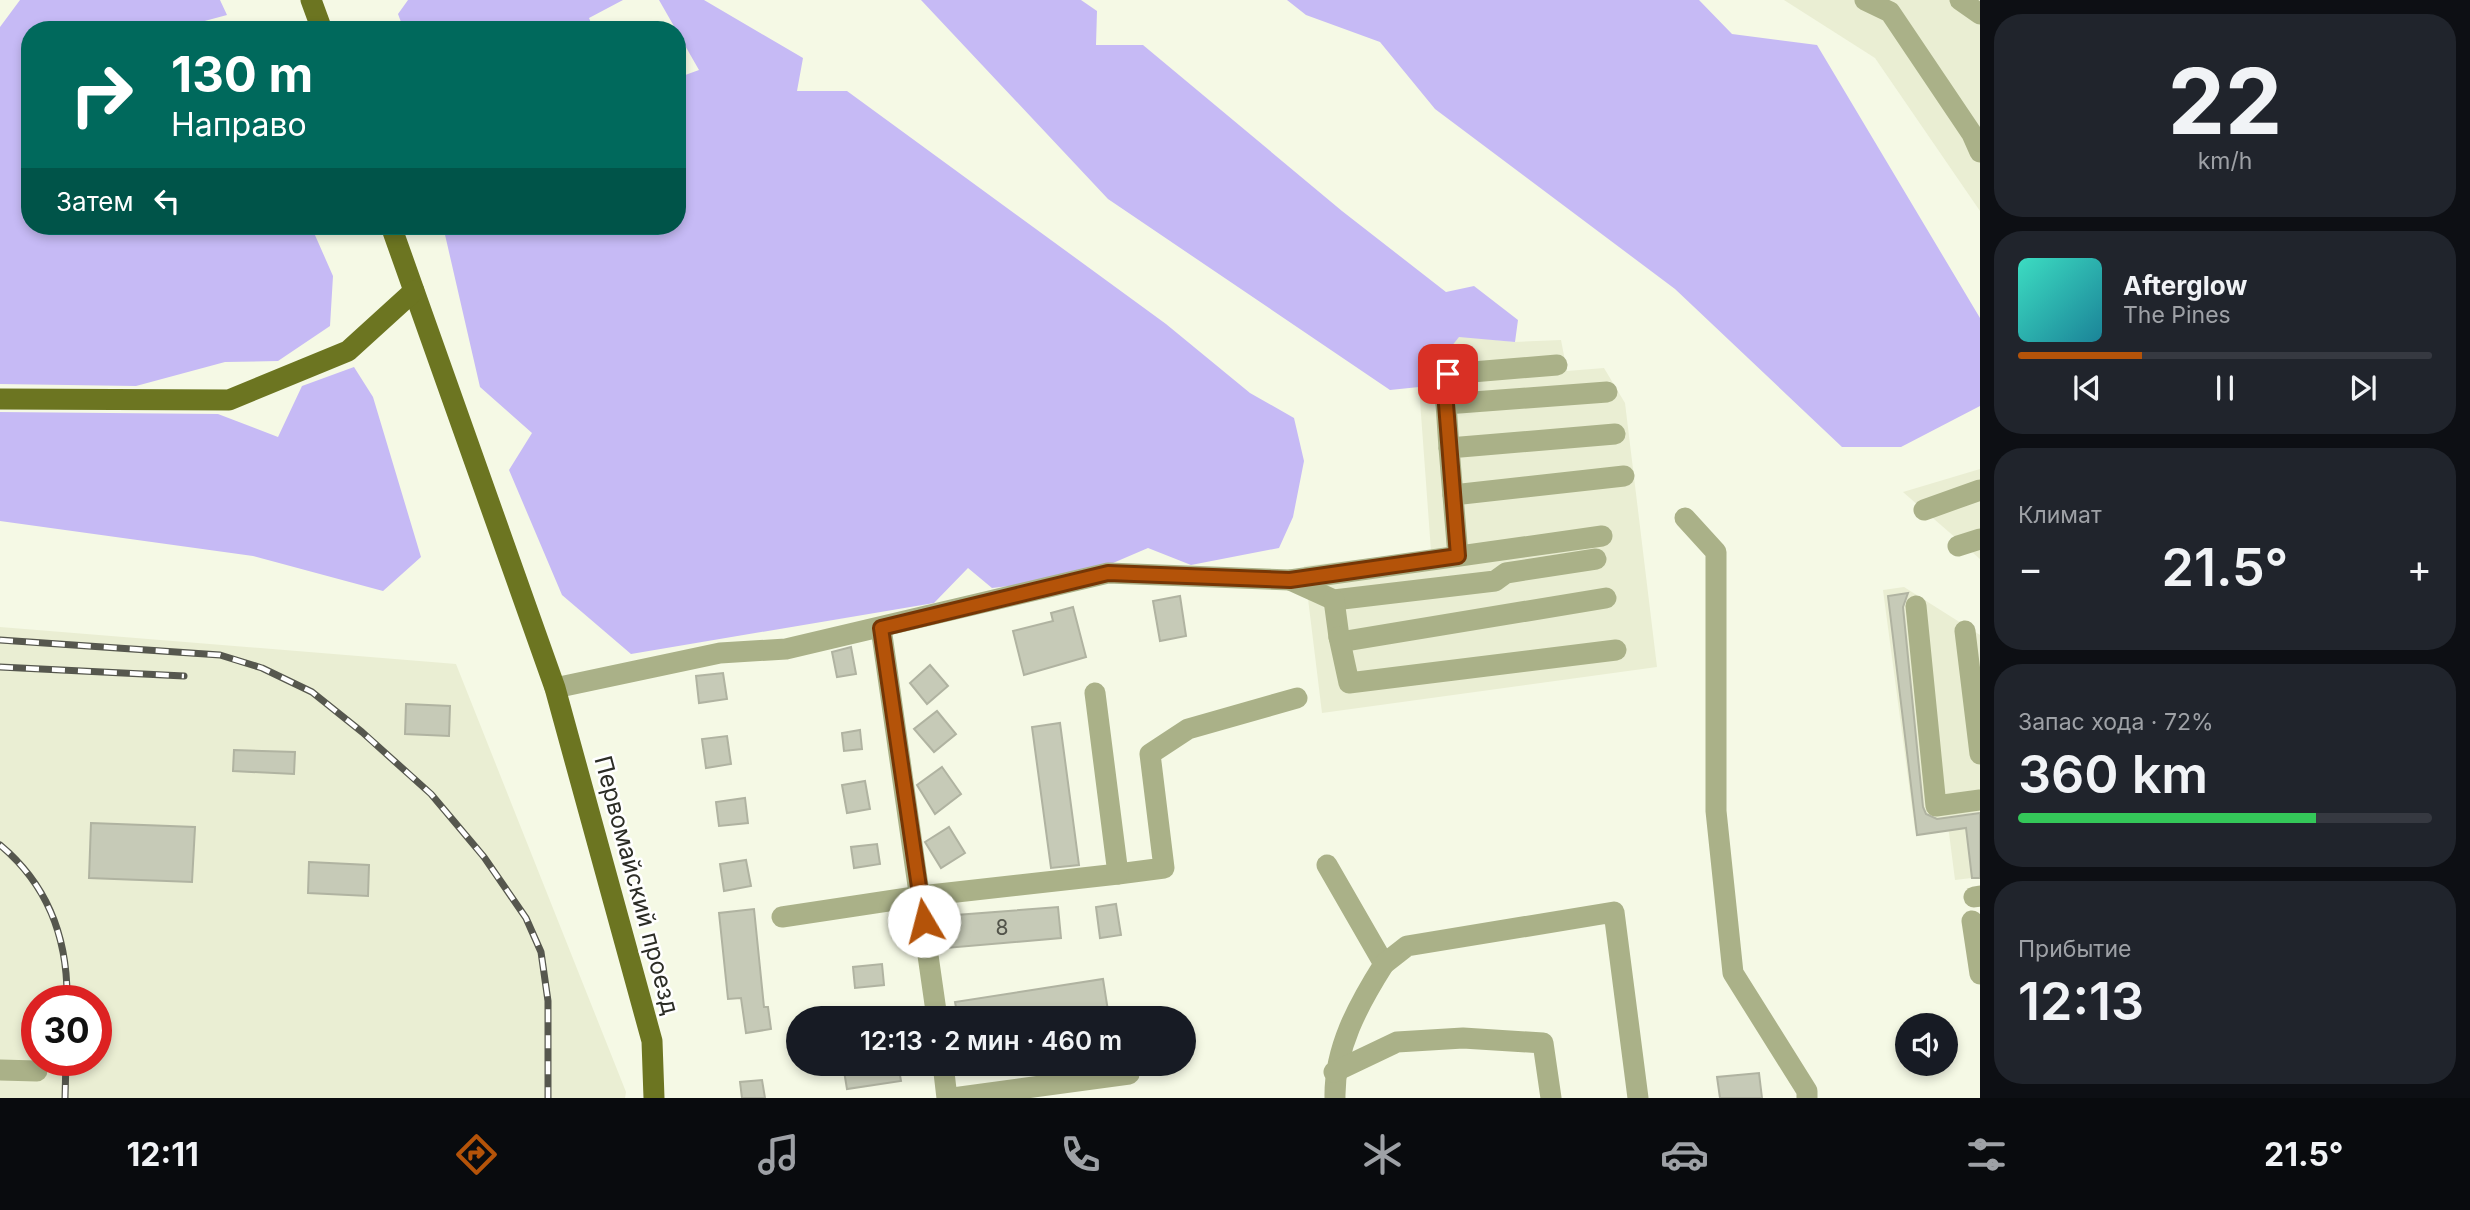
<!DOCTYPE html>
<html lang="ru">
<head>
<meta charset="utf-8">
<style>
	body { margin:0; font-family:Inter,sans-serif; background:#20242c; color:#f1f3f6; height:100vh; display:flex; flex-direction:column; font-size:26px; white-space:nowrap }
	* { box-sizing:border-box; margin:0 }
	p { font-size:23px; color:#9ea1a6 }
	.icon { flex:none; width:38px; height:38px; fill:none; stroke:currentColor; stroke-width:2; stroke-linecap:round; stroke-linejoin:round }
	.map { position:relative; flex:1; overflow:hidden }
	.side { display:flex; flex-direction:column; gap:14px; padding:14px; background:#0d0f14; width:490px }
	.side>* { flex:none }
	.banner { position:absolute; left:21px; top:21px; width:665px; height:214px; border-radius:28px; box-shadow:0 4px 10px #0003; background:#00695c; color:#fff; overflow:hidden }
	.controls { position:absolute; left:1895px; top:1013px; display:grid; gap:14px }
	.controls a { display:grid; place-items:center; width:63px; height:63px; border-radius:50%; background:#171b24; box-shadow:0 4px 10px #0003; font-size:35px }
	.speed { position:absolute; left:21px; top:985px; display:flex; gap:14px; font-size:35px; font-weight:700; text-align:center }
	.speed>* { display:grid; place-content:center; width:91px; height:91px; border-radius:50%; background:#171b24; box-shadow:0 4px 10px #0003; line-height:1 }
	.speed .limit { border:10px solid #d22; background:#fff; color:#111 }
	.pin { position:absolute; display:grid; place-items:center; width:60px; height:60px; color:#fff; margin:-30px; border-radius:14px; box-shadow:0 4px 10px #0006 }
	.me { position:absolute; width:77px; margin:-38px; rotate:352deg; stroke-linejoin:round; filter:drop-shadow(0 0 5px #0008) }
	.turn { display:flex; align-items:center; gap:24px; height:147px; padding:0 35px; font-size:32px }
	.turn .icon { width:91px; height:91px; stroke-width:2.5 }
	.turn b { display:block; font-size:49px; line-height:60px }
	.then { display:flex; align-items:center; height:66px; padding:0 35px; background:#0003; gap:14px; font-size:26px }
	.big { font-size:52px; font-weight:600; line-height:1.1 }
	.side .tile { flex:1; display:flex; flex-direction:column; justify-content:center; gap:10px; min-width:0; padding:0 24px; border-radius:28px; background:#20242c }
	.side .dial { align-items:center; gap:0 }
	.dial b { font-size:91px; line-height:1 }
	.song { display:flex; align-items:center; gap:21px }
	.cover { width:84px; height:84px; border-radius:10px; background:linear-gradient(135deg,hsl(170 70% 55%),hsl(190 70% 35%)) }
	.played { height:7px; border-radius:4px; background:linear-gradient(90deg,#b45309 30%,#363941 30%) }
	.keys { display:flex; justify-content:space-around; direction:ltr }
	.heat { display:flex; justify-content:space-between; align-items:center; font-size:38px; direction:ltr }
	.charge { height:10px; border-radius:5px; background:linear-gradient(90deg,#34c759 72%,#363941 0) }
	.trip { position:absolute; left:786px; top:1006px; width:410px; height:70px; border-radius:35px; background:#171b24; box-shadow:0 4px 10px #0003; font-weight:600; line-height:70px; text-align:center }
	.dock { display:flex; height:112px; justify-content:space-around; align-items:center; background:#090b0e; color:#9ea1a6 }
	.dock .icon { width:49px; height:49px }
	.dock .on { color:#b45309 }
	.dock b { font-size:32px; color:#f1f3f6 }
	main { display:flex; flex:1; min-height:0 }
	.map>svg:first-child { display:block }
</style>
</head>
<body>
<main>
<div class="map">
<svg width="1980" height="1098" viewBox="0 0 1980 1098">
	<rect width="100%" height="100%" fill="#f5f9e5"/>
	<g fill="#eaeed3" fill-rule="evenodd">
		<path d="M 1784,0 L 1980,0 L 1980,211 L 1875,58 Z"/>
		<path d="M 1459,336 L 1515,342 L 1561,340 L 1567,371 L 1604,368 L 1625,403 L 1657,667 L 1322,713 L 1304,566 L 1431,551 L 1419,387 Z"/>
		<path d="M 1980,469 L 1980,559 L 1903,492 Z"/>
		<path d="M 1904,587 L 1980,635 L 1980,877 L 1955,880 L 1948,825 L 1915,830 L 1883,590 Z"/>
		<path d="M 0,627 L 456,664 L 626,1092 L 625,1098 L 0,1098 ZM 37,1001 L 96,1001 L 96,1060 L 37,1060 Z"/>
	</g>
	<g fill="#c6baf5">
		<path d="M 20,0 L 220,0 L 227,15 L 171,30 L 30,30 L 30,226 L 311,226 L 333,276 L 330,326 L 278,361 L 225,362 L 136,386 L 0,384 L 0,27 Z"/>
		<path d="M 408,0 L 623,0 L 589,18 L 594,30 L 404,30 L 398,14 Z"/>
		<path d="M 659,0 L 704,0 L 803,58 L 797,91 L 847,91 L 1166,324 L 1250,393 L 1294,418 L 1304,461 L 1293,517 L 1279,548 L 1191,565 L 1148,548 L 1078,578 L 992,588 L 968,568 L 934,603 L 631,654 L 562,595 L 509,470 L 532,433 L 480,387 L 443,226 L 677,226 L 677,78 L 699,70 Z"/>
		<path d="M 921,0 L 1081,0 L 1097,11 L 1096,45 L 1143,45 L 1342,211 L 1446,292 L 1474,286 L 1518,320 L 1515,342 L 1459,337 L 1419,387 L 1390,390 L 1108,199 Z"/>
		<path d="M 1287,0 L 1699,0 L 1732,34 L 1817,45 L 1980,318 L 1980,406 L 1901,447 L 1842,447 L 1675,289 L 1435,109 L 1380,42 L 1306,15 Z"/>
		<path d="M 354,367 L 373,397 L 421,557 L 383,591 L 253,556 L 0,521 L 0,412 L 218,414 L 278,437 L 302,386 Z"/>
	</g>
	<g fill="#c6cab7" stroke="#b0b3a1" stroke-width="2">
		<path d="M 1908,593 L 1903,607 L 1923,807 L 1926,814 L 1937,819 L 1980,813 L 1980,878 L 1972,878 L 1966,828 L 1917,835 L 1888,596 Z"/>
		<path d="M 1180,596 L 1186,636 L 1160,641 L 1153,601 Z"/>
		<path d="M 1073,607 L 1086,657 L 1024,675 L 1013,631 L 1053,621 L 1051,613 Z"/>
		<path d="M 851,647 L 856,674 L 837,677 L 832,652 Z"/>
		<path d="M 930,665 L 948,686 L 927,704 L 910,683 Z"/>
		<path d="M 723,673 L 727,699 L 699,703 L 696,676 Z"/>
		<path d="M 406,704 L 450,706 L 449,736 L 405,734 Z"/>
		<path d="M 937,711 L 956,734 L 934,752 L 914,729 Z"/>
		<path d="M 1060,723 L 1079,865 L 1051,868 L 1032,727 Z"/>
		<path d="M 860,730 L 862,749 L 844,751 L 842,733 Z"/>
		<path d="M 727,736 L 731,764 L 706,768 L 702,739 Z"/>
		<path d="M 234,750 L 295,752 L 294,774 L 233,771 Z"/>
		<path d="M 942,767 L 961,794 L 935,814 L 917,785 Z"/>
		<path d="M 865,781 L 870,809 L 847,813 L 842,785 Z"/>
		<path d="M 745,798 L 748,823 L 719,826 L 716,802 Z"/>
		<path d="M 91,823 L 195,827 L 192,882 L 89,878 Z"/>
		<path d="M 949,827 L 965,853 L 941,868 L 925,842 Z"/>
		<path d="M 877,844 L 880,864 L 854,868 L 851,847 Z"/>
		<path d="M 746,860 L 751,886 L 724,891 L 720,864 Z"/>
		<path d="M 309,862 L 369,865 L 368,896 L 308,893 Z"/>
		<path d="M 1116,904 L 1121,935 L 1100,938 L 1096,907 Z"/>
		<path d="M 1058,907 L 1061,938 L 946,948 L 943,916 Z"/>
		<path d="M 754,909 L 764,1007 L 768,1007 L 771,1029 L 746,1033 L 741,998 L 728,999 L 719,913 Z"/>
		<path d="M 882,964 L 884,985 L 855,988 L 853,967 Z"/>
		<path d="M 1103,979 L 1108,1011 L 1061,1018 L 958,1018 L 955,1002 Z"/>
		<path d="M 898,1064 L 901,1081 L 847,1089 L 843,1065 Z"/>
		<path d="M 1759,1073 L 1762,1098 L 1720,1098 L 1717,1077 Z"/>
		<path d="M 762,1080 L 765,1098 L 742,1098 L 740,1082 Z"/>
	</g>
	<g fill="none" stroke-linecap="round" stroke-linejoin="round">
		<g stroke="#aab188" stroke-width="21">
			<path d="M 1865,0 L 1890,12 L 1972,134 L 1980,152"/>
			<path d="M 1960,0 L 1980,14"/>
			<path d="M 1446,404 L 1448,374 L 1557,365"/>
			<path d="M 1449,448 L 1446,404 L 1607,392"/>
			<path d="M 1453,495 L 1624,476"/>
			<path d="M 1924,510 L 1980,490"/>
			<path d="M 1685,518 L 1716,552 L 1716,811 L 1733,973 L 1807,1091 L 1807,1098"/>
			<path d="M 1958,546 L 1980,539"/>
			<path d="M 1458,556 L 1449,448 L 1615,434"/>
			<path d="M 1290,580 L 1334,600 L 1495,581 L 1506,573 L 1596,559"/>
			<path d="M 1334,600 L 1339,637 L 1346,641 L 1606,598"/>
			<path d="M 1916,606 L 1936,806 L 1980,800"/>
			<path d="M 881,628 L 937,1018"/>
			<path d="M 1965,631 L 1980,754"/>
			<path d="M 1339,637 L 1349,683 L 1616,650"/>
			<path d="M 555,688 L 720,653 L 786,649 L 1108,573 L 1290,580 L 1602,536"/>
			<path d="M 1327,865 L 1384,964 C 1358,1005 1334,1049 1335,1098"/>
			<path d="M 1118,874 L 1164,868 L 1150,754 L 1188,729 L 1297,698"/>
			<path d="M 1974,897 L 1980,896"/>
			<path d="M 782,917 L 921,896 L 1118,874 L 1095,693"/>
			<path d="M 1972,921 L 1980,974"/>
			<path d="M 1384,964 L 1407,946 L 1614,912 L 1638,1098"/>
			<path d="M 943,1064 L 947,1098"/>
			<path d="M 0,1070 L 37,1071"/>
			<path d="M 1334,1072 L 1397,1042 L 1463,1038 L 1543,1043 L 1551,1098"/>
			<path d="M 953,1098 L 1129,1074"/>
		</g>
		<g stroke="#6c7521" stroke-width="21">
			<path d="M 311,0 L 322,30"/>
			<path d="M 391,226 L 555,688 L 652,1041 L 654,1098"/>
			<path d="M 0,399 L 229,400 L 348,351 L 414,291"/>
		</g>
		<g stroke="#56574e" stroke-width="7">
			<g id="rail">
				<path d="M 0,640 L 220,655 L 262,668 L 312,692 L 362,732 L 431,794 L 484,857 L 526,918 L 541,952 L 548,1001 L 548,1098"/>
				<path d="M 0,667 L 184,676"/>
				<path d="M 0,845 C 48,885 68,939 67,1001"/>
				<path d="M 65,1098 L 66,1060"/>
			</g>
		</g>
		<use href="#rail" stroke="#fff" stroke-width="4.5" stroke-dasharray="13" stroke-linecap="butt"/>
	</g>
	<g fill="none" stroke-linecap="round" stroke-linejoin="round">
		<g stroke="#753606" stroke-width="18">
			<path id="route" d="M 924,921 L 881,628 L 1108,573 L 1290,580 L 1458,556 L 1446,404 L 1448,374"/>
		</g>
		<use href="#route" stroke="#b45309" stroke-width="12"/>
	</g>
	<g text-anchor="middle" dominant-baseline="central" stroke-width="5" stroke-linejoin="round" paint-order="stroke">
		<g font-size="21" fill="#52544a">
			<text x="1002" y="927">8</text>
		</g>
		<g font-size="24" fill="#2c2d26" stroke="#fff">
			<text transform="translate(637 885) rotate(75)">Первомайский проезд</text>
		</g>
	</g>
</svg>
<div class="controls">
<a><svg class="icon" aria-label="sound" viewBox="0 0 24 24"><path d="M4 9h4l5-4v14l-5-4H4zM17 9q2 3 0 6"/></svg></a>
</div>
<div class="speed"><div class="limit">30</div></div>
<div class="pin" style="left:1448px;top:374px;background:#d93025"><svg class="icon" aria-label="arrive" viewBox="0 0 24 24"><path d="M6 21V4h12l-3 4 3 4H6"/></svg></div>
<svg class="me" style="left:924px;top:921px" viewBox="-20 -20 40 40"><circle r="19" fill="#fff"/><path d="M0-13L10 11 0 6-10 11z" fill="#b45309"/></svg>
<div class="trip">12:13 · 2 мин · 460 m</div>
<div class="banner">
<div class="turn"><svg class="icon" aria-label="right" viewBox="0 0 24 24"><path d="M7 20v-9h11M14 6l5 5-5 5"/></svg><div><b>130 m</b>Направо</div></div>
<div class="then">Затем<svg class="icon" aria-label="left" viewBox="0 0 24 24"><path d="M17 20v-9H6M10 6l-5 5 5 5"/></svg></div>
</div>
</div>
<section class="side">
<div class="tile dial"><b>22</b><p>km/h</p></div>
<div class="tile">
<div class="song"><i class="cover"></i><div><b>Afterglow</b><p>The Pines</p></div></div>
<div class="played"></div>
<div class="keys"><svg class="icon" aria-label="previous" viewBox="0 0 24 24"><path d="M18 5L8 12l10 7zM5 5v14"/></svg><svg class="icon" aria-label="pause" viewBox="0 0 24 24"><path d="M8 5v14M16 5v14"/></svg><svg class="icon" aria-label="next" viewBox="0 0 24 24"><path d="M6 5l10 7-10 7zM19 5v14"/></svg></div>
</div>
<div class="tile"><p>Климат</p>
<div class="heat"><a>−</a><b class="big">21.5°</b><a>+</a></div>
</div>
<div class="tile"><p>Запас хода · 72%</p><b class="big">360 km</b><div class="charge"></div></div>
<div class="tile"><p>Прибытие</p><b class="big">12:13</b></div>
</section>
</main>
<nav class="dock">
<b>12:11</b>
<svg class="icon on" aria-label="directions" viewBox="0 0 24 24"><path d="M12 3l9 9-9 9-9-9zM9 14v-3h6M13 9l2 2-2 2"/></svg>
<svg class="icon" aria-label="music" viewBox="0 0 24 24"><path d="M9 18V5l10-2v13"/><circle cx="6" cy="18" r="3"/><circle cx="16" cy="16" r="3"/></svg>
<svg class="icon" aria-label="phone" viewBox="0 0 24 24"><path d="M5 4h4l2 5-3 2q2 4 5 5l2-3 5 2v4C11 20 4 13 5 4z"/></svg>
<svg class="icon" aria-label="climate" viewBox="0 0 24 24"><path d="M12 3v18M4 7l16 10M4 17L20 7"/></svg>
<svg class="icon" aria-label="car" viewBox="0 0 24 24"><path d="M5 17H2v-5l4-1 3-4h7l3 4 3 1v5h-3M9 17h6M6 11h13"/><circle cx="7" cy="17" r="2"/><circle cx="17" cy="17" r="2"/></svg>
<svg class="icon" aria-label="filters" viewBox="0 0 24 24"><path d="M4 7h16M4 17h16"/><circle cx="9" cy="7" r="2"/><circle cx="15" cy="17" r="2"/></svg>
<b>21.5°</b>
</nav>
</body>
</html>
